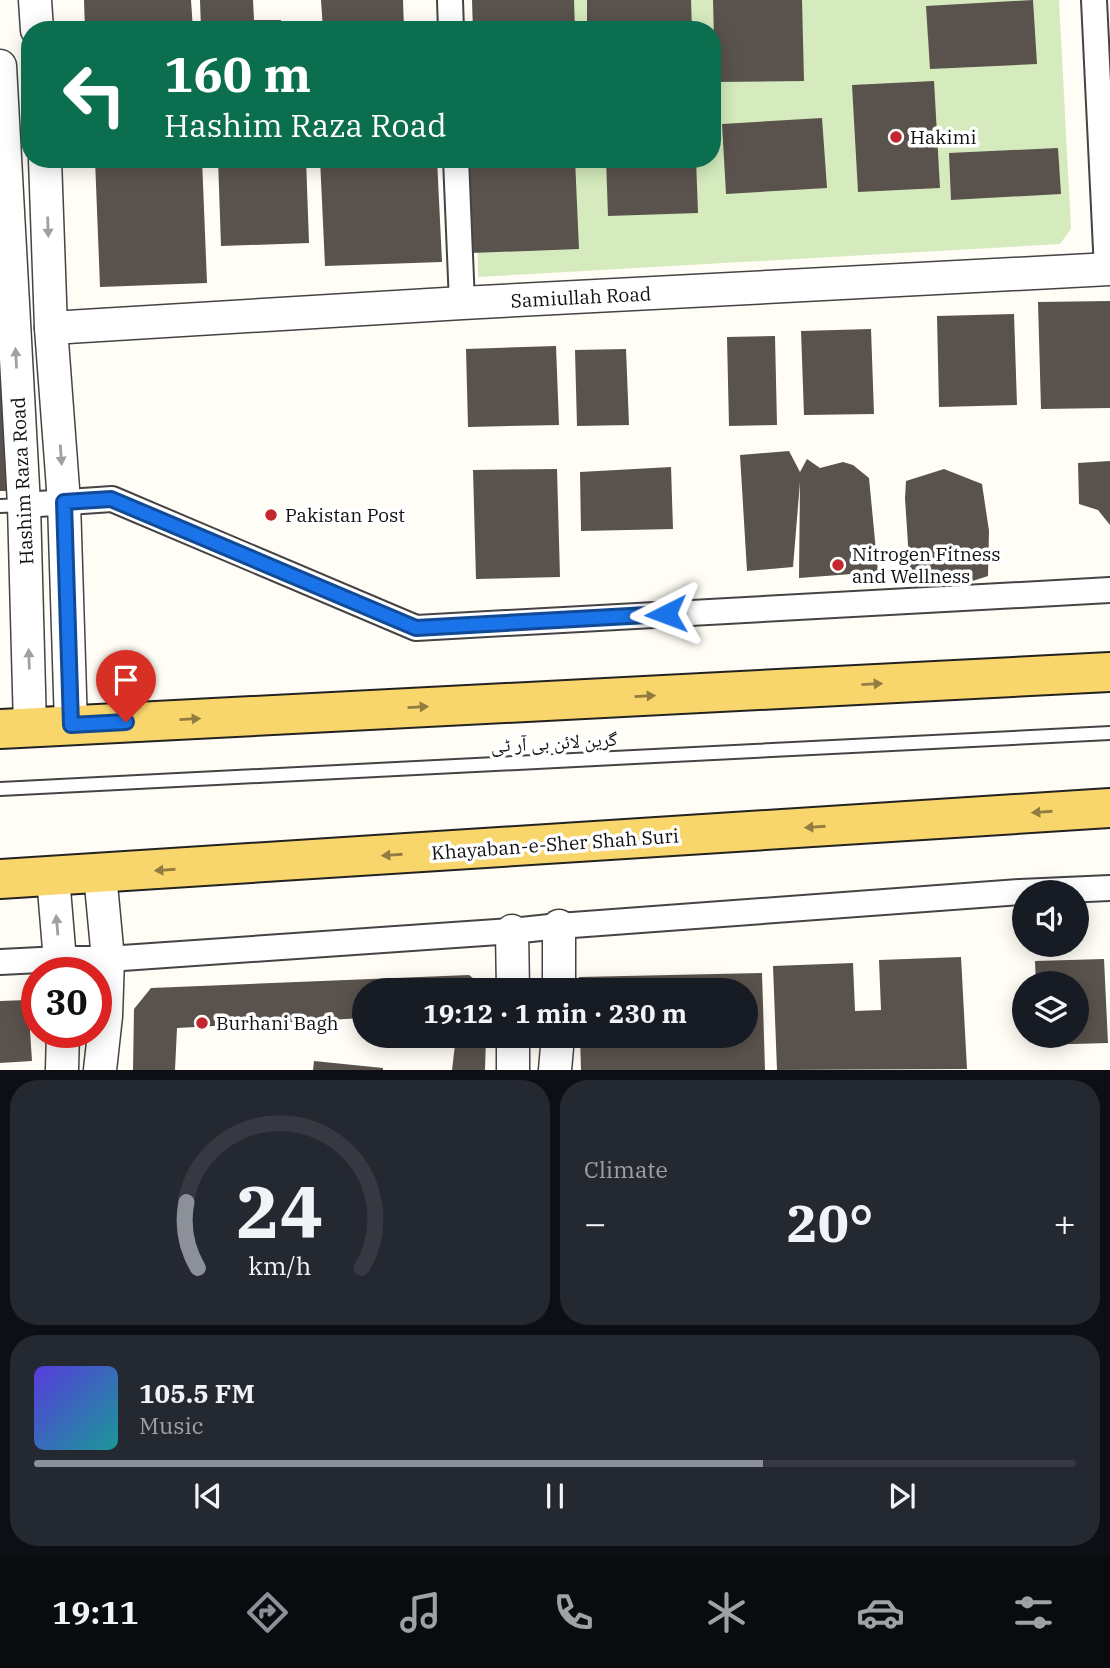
<!DOCTYPE html>
<html lang="en">
<head>
<meta charset="utf-8">
<style>
	body { margin:0; font-family:"IBM Plex Serif","Noto Naskh Arabic",serif; background:#242831; color:#f1f3f6; height:100vh; display:flex; flex-direction:column; font-size:26px; white-space:nowrap }
	* { box-sizing:border-box; margin:0 }
	p { font-size:23px; color:#9ea1a6 }
	.icon { flex:none; width:38px; height:38px; fill:none; stroke:currentColor; stroke-width:2; stroke-linecap:round; stroke-linejoin:round }
	.map { position:relative; height:1070px; overflow:hidden }
	.panel { display:flex; flex-direction:column; gap:10px; padding:10px; background:#0d0f14; flex:1 }
	.panel>* { flex:none }
	.top-card { position:absolute; left:21px; top:21px; width:700px; height:147px; border-radius:28px; box-shadow:0 4px 18px #0003; background:#0b6e4f; color:#fff; overflow:hidden }
	.fabs { position:absolute; left:1012px; top:880px; display:grid; gap:14px }
	.fabs a { display:grid; place-items:center; width:77px; height:77px; border-radius:50%; background:#171b24; box-shadow:0 4px 18px #0003; font-size:35px }
	.speed { position:absolute; left:21px; top:957px; display:flex; gap:14px; font-size:35px; font-weight:700; text-align:center }
	.speed>* { display:grid; place-content:center; width:91px; height:91px; border-radius:50%; background:#171b24; box-shadow:0 4px 18px #0003; line-height:1 }
	.speed .limit { border:10px solid #d22; background:#fff; color:#111 }
	.pin { position:absolute; display:grid; place-items:center; width:60px; height:60px; color:#fff; margin:-72px -30px; border-radius:50% 50% 50% 0; rotate:-45deg; box-shadow:0 0 7px #0007 }
	.pin .icon { rotate:45deg }
	.me { position:absolute; width:77px; margin:-38px; rotate:267deg; stroke-linejoin:round; filter:drop-shadow(0 0 5px #0008) }
	.turn { display:flex; align-items:center; gap:24px; height:147px; padding:0 28px; font-size:32px }
	.turn .icon { width:91px; height:91px; stroke-width:2.5 }
	.turn b { display:block; font-size:49px; line-height:60px }
	.big { font-size:52px; font-weight:700; line-height:1.1 }
	.panel .card { flex:1; display:flex; flex-direction:column; justify-content:center; gap:10px; min-width:0; padding:0 24px; border-radius:28px; background:#242831 }
	.panel .dial { align-items:center; gap:0 }
	.dial svg { height:182px; overflow:visible; fill:none; stroke:#363941; stroke-width:7; stroke-linecap:round; text-anchor:middle }
	.dial text { fill:#f1f3f6; stroke:none }
	.song { display:flex; align-items:center; gap:21px }
	.cover { width:84px; height:84px; border-radius:10px; background:linear-gradient(135deg,hsl(250 70% 55%),hsl(180 70% 35%)) }
	.played { height:7px; border-radius:4px; background:linear-gradient(90deg,#8c9099 70%,#363941 70%) }
	.keys { display:flex; justify-content:space-around; direction:ltr }
	.heat { display:flex; justify-content:space-between; align-items:center; font-size:38px; direction:ltr }
	.panel .tiles { flex:1; display:grid; gap:10px; grid-template-columns:1fr 1fr }
	.card:last-child { grid-column:span 2 }
	.trip { position:absolute; left:352px; top:978px; width:406px; height:70px; border-radius:35px; background:#171b24; box-shadow:0 4px 18px #0003; font-weight:700; line-height:70px; text-align:center }
	.menu { display:flex; height:112px; justify-content:space-around; align-items:center; background:#090b0e; color:#9ea1a6 }
	.menu .icon { width:49px; height:49px }
	.menu .on { color:#8c9099 }
	.menu b { font-size:32px; color:#f1f3f6 }
	.map>svg:first-child { display:block }
</style>
</head>
<body>
<div class="map">
<svg width="1110" height="1070" viewBox="0 0 1110 1070">
	<rect width="100%" height="100%" fill="#fffdf5"/>
	<path fill="#d5ebbd" d="M 472,0 L 1059,0 L 1071,229 L 1060,244 L 478,277 L 476,159 L 712,159 L 712,30 L 473,30 Z"/>
	<g fill="#5a524d">
		<path d="M 84,0 L 191,0 L 193,30 L 85,30 Z"/>
		<path d="M 200,0 L 253,0 L 254,20 L 281,20 L 282,30 L 201,30 Z"/>
		<path d="M 321,0 L 403,0 L 404,30 L 323,30 Z"/>
		<path d="M 472,0 L 574,0 L 575,30 L 473,30 Z"/>
		<path d="M 587,0 L 691,0 L 692,30 L 587,30 Z"/>
		<path d="M 713,0 L 802,0 L 804,81 L 715,82 Z"/>
		<path d="M 1033,0 L 1037,64 L 930,69 L 926,6 Z"/>
		<path d="M 934,81 L 940,188 L 858,192 L 852,85 Z"/>
		<path d="M 822,118 L 827,188 L 726,194 L 722,124 Z"/>
		<path d="M 1058,148 L 1061,194 L 951,200 L 949,153 Z"/>
		<path d="M 95,159 L 202,159 L 207,283 L 100,287 Z"/>
		<path d="M 218,159 L 306,159 L 309,243 L 221,246 Z"/>
		<path d="M 320,159 L 437,159 L 442,262 L 325,266 Z"/>
		<path d="M 467,159 L 575,159 L 579,249 L 471,253 Z"/>
		<path d="M 606,159 L 696,159 L 698,213 L 608,216 Z"/>
		<path d="M 1110,301 L 1110,408 L 1041,409 L 1038,302 Z"/>
		<path d="M 1014,314 L 1017,405 L 939,407 L 937,316 Z"/>
		<path d="M 871,329 L 874,414 L 804,415 L 801,331 Z"/>
		<path d="M 775,336 L 777,425 L 729,426 L 727,337 Z"/>
		<path d="M 0,341 L 13,491 L 0,491 Z"/>
		<path d="M 556,346 L 559,425 L 468,427 L 466,349 Z"/>
		<path d="M 626,349 L 629,425 L 577,426 L 575,350 Z"/>
		<path d="M 789,451 L 800,472 L 807,459 L 820,468 L 843,462 L 853,465 L 869,478 L 878,572 L 799,578 L 800,482 L 793,567 L 747,571 L 740,455 Z"/>
		<path d="M 1110,461 L 1110,525 L 1098,510 L 1079,504 L 1078,463 Z"/>
		<path d="M 671,467 L 673,529 L 581,531 L 580,472 Z"/>
		<path d="M 557,469 L 560,577 L 476,579 L 473,470 Z"/>
		<path d="M 944,469 L 982,484 L 989,531 L 988,576 L 948,589 L 910,576 L 905,498 L 906,481 Z"/>
		<path d="M 961,957 L 967,1069 L 777,1070 L 773,966 L 853,963 L 855,1011 L 881,1010 L 879,960 Z"/>
		<path d="M 1104,959 L 1108,1043 L 1038,1045 L 1038,1036 L 1076,1036 L 1076,984 L 1036,984 L 1035,961 Z"/>
		<path d="M 762,973 L 765,1070 L 581,1070 L 580,1036 L 746,1036 L 746,990 L 579,990 L 579,977 Z"/>
		<path d="M 469,975 L 488,990 L 364,990 L 364,1018 L 177,1028 L 175,1070 L 133,1070 L 134,1009 L 151,988 Z"/>
		<path d="M 28,1000 L 32,1061 L 0,1063 L 0,1001 Z"/>
		<path d="M 456,1036 L 486,1036 L 485,1070 L 452,1070 Z"/>
		<path d="M 314,1061 L 383,1068 L 383,1070 L 313,1070 Z"/>
	</g>
	<g fill="none" stroke-linecap="round" stroke-linejoin="round">
		<g stroke="#444" stroke-width="16">
			<g id="service">
				<path d="M 0,506 L 24,505"/>
				<path d="M 0,789 L 1110,733"/>
			</g>
		</g>
		<g stroke="#444" stroke-width="28">
			<g id="minor">
				<path d="M 450,0 L 451,30"/>
				<path d="M 1094,0 L 1107,270"/>
				<path d="M 456,159 L 462,303"/>
				<path d="M 24,505 L 112,499 L 416,628 L 1110,590"/>
				<path d="M 0,962 L 60,959 L 108,959 L 512,931 L 559,926 L 1020,892 L 1110,888"/>
			</g>
		</g>
		<g stroke="#444" stroke-width="35">
			<g id="tertiary">
				<path d="M 35,0 L 37,30"/>
				<path d="M 0,66 L 24,505 L 30,727"/>
				<path d="M 45,159 L 51,328 L 64,502 L 71,725"/>
				<path d="M 51,328 L 462,303 L 1110,269"/>
				<path d="M 100,874 L 108,959 L 106,1016 L 100,1070"/>
				<path d="M 53,877 L 61,973"/>
				<path d="M 559,926 L 559,990"/>
				<path d="M 512,931 L 513,990"/>
				<path d="M 62,1070 L 63,1032"/>
				<path d="M 513,1070 L 513,1036"/>
				<path d="M 555,1070 L 558,1036"/>
			</g>
		</g>
		<g stroke="#222" stroke-width="42">
			<g id="primary">
				<path d="M 0,729 L 1110,672"/>
				<path d="M 0,879 L 1110,808"/>
			</g>
		</g>
		<use href="#service" stroke="#fff" stroke-width="12"/>
		<use href="#minor" stroke="#fff" stroke-width="24"/>
		<use href="#tertiary" stroke="#fff" stroke-width="32"/>
		<use href="#primary" stroke="#f9d66b" stroke-width="38"/>
	</g>
	<defs><path id="oneway-solid" d="M-6-.8H1V-3.2L6.5 0L1 3.2V.8H-6Z" transform="scale(1.75)"/></defs>
	<g fill="#a0a0a0">
		<use href="#oneway-solid" transform="translate(48 227) rotate(88)"/>
		<use href="#oneway-solid" transform="translate(16 358) rotate(-93)"/>
		<use href="#oneway-solid" transform="translate(61 455) rotate(86)"/>
		<use href="#oneway-solid" transform="translate(29 659) rotate(-92)"/>
		<use href="#oneway-solid" transform="translate(57 925) rotate(-95)"/>
	</g>
	<g fill="#917d42">
		<use href="#oneway-solid" transform="translate(872 684) rotate(-3)"/>
		<use href="#oneway-solid" transform="translate(645 696) rotate(-3)"/>
		<use href="#oneway-solid" transform="translate(418 707) rotate(-3)"/>
		<use href="#oneway-solid" transform="translate(190 719) rotate(-3)"/>
		<use href="#oneway-solid" transform="translate(1042 812) rotate(176)"/>
		<use href="#oneway-solid" transform="translate(815 827) rotate(176)"/>
		<use href="#oneway-solid" transform="translate(392 855) rotate(176)"/>
		<use href="#oneway-solid" transform="translate(165 870) rotate(176)"/>
	</g>
	<g fill="none" stroke-linecap="round" stroke-linejoin="round">
		<g stroke="#114b97" stroke-width="18">
			<path id="route" d="M 126,722 L 71,725 L 64,502 L 111,499 L 416,628 L 666,614"/>
		</g>
		<use href="#route" stroke="#1a73e8" stroke-width="12"/>
	</g>
	<g fill="#c4262e" stroke="#fff" stroke-width="2.5">
		<circle cx="896" cy="137" r="7"/>
		<circle cx="271" cy="515" r="7"/>
		<circle cx="838" cy="565" r="7"/>
		<circle cx="202" cy="1023" r="7"/>
	</g>
	<g text-anchor="middle" dominant-baseline="central" stroke-width="7" stroke-linejoin="round" paint-order="stroke">
		<g font-size="19" fill="#111" stroke="#fff" text-anchor="start">
			<text x="910" y="137">Hakimi</text>
			<text x="285" y="515">Pakistan Post</text>
			<text x="852" y="554">Nitrogen Fitness<tspan x="852" dy="22">and Wellness</tspan></text>
			<text x="216" y="1023">Burhani Bagh</text>
		</g>
		<g font-size="19" fill="#111" stroke="#fff">
			<text transform="translate(581 297) rotate(-3)">Samiullah Road</text>
			<text transform="translate(22 481) rotate(-93)">Hashim Raza Road</text>
			<text transform="translate(554 742) rotate(-3)">گرین لائن بی آر ٹی</text>
			<text transform="translate(555 844) rotate(-4)">Khayaban-e-Sher Shah Suri</text>
		</g>
	</g>
</svg>
<div class="fabs">
<a><svg class="icon" aria-label="sound" viewBox="0 0 24 24"><path d="M4 9h4l5-4v14l-5-4H4zM17 9q2 3 0 6"/></svg></a>
<a><svg class="icon" aria-label="layers" viewBox="0 0 24 24"><path d="M12 4l9 5-9 5-9-5zM3 14l9 5 9-5"/></svg></a>
</div>
<div class="speed"><div class="limit">30</div></div>
<div class="pin" style="left:126px;top:722px;background:#d93025"><svg class="icon" aria-label="arrive" viewBox="0 0 24 24"><path d="M6 21V4h12l-3 4 3 4H6"/></svg></div>
<svg class="me" style="left:666px;top:614px" viewBox="-20 -20 40 40"><path d="M0-17L14 15 0 8-14 15z" fill="#1a73e8" stroke="#fff" stroke-width="4"/></svg>
<div class="trip">19:12 · 1 min · 230 m</div>
<div class="top-card">
<div class="turn"><svg class="icon" aria-label="left" viewBox="0 0 24 24"><path d="M17 20v-9H6M10 6l-5 5 5 5"/></svg><div><b>160 m</b>Hashim Raza Road</div></div>
</div>
</div>
<section class="panel">
<div class="tiles">
<div class="card dial"><svg viewBox="0 0 100 80">
<path d="M14 69A42 42 0 1 1 86 69"/>
<path d="M14 69A42 42 0 0 1 9 40" stroke="#8c9099"/>
<text x="50" y="56" font-size="32" font-weight="700">24</text>
<text x="50" y="72" font-size="11">km/h</text>
</svg></div>
<div class="card"><p>Climate</p>
<div class="heat"><a>−</a><b class="big">20°</b><a>+</a></div>
</div>
<div class="card">
<div class="song"><i class="cover"></i><div><b>105.5 FM</b><p>Music</p></div></div>
<div class="played"></div>
<div class="keys"><svg class="icon" aria-label="previous" viewBox="0 0 24 24"><path d="M18 5L8 12l10 7zM5 5v14"/></svg><svg class="icon" aria-label="pause" viewBox="0 0 24 24"><path d="M8 5v14M16 5v14"/></svg><svg class="icon" aria-label="next" viewBox="0 0 24 24"><path d="M6 5l10 7-10 7zM19 5v14"/></svg></div>
</div>
</div>
</section>
<nav class="menu">
<b>19:11</b>
<svg class="icon on" aria-label="directions" viewBox="0 0 24 24"><path d="M12 3l9 9-9 9-9-9zM9 14v-3h6M13 9l2 2-2 2"/></svg>
<svg class="icon" aria-label="music" viewBox="0 0 24 24"><path d="M9 18V5l10-2v13"/><circle cx="6" cy="18" r="3"/><circle cx="16" cy="16" r="3"/></svg>
<svg class="icon" aria-label="phone" viewBox="0 0 24 24"><path d="M5 4h4l2 5-3 2q2 4 5 5l2-3 5 2v4C11 20 4 13 5 4z"/></svg>
<svg class="icon" aria-label="climate" viewBox="0 0 24 24"><path d="M12 3v18M4 7l16 10M4 17L20 7"/></svg>
<svg class="icon" aria-label="car" viewBox="0 0 24 24"><path d="M5 17H2v-5l4-1 3-4h7l3 4 3 1v5h-3M9 17h6M6 11h13"/><circle cx="7" cy="17" r="2"/><circle cx="17" cy="17" r="2"/></svg>
<svg class="icon" aria-label="filters" viewBox="0 0 24 24"><path d="M4 7h16M4 17h16"/><circle cx="9" cy="7" r="2"/><circle cx="15" cy="17" r="2"/></svg>
</nav>
</body>
</html>
